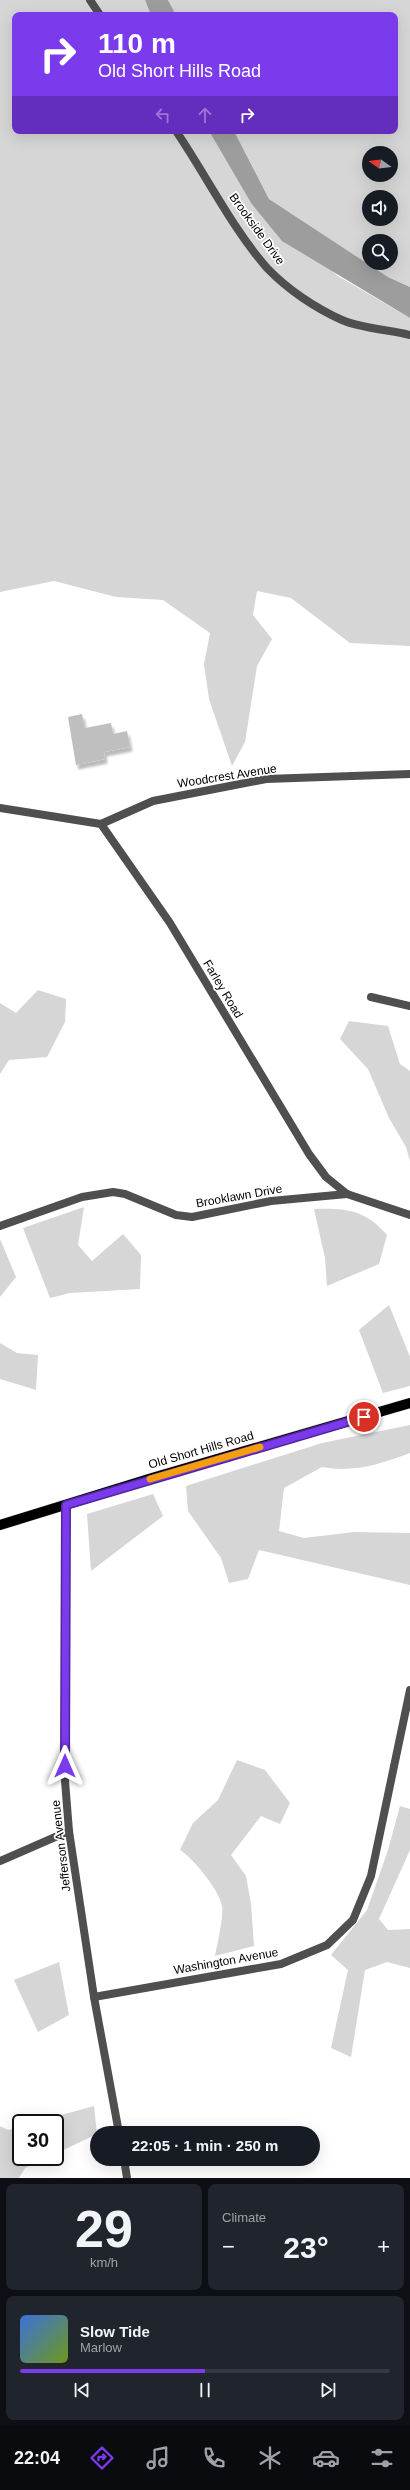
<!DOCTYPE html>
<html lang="en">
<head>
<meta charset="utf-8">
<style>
	body { margin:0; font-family:Arial,sans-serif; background:#20242c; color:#f1f3f6; height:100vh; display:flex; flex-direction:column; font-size:15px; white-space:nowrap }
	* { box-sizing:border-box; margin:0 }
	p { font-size:13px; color:#9ea1a6 }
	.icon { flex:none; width:22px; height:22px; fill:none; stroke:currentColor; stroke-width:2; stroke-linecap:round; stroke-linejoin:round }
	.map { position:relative; height:2178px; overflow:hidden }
	.side { display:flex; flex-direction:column; gap:6px; padding:6px; background:#0d0f14; flex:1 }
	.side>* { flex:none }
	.top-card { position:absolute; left:12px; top:12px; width:386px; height:122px; border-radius:8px; box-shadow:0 4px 16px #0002; background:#7c3aed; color:#fff; overflow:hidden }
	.needle { width:26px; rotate:284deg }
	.controls { position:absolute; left:362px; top:146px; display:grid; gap:8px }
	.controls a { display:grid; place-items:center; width:36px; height:36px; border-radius:50%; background:#171b24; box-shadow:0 4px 16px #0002; font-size:20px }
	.speed { position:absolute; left:12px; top:2114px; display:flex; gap:8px; font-size:20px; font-weight:700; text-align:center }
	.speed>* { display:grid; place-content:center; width:52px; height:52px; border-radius:50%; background:#171b24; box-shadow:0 4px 16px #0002; line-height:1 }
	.speed .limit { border:2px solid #111; border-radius:6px; background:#fff; color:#111 }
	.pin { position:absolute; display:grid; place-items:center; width:34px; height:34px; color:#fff; margin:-17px; border:2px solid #fff; border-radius:50%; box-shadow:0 1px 4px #0007 }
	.me { position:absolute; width:44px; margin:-22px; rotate:0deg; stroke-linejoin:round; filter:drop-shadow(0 0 3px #0008) }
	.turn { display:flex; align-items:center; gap:14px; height:84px; padding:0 20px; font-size:18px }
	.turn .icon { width:52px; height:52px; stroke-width:2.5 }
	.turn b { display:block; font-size:28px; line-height:34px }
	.lanes { display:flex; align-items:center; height:38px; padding:0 20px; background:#0003; justify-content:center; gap:20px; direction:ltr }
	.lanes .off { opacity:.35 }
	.big { font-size:30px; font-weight:800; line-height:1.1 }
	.side .card { flex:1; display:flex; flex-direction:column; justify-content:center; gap:6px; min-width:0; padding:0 14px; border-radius:8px; background:#20242c }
	.side .dial { align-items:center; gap:0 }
	.dial b { font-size:52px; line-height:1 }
	.song { display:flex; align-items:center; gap:12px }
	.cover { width:48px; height:48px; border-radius:6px; background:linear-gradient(135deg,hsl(220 70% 55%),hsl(80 70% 35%)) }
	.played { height:4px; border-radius:2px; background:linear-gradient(90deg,#7c3aed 50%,#363941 50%) }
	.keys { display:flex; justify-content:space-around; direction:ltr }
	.heat { display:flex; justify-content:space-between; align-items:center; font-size:22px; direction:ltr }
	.side .tiles { flex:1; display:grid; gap:6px; grid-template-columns:1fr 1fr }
	.card:last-child { grid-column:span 2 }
	.trip { position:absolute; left:90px; top:2126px; width:230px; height:40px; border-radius:20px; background:#171b24; box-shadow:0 4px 16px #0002; font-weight:800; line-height:40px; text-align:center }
	.dock { display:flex; height:64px; justify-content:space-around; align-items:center; background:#090b0e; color:#9ea1a6 }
	.dock .icon { width:28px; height:28px }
	.dock .active { color:#7c3aed }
	.dock b { font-size:18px; color:#f1f3f6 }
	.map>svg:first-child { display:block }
</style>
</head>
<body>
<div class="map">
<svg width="410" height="2178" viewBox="0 0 410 2178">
	<defs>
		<filter id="shadow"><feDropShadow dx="2.5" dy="4.5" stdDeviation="1" flood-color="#0004"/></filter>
	</defs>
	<rect width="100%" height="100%" fill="#fff"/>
	<g fill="#d6d6d6" fill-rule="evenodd">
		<path d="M 0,0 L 145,0 L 151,15 L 15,15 L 15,131 L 209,131 L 251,203 L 338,276 L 410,318 L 410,646 L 350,643 L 291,598 L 257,591 L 253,615 L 272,639 L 257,666 L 245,742 L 232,766 L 209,699 L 204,664 L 210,633 L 163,600 L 116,597 L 54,581 L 0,592 Z"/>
		<path d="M 168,0 L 410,0 L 410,287 L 388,277 L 269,199 L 234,131 L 395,131 L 395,15 L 176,15 ZM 369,153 L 391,153 L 391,175 L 369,175 ZM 369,197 L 391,197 L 391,219 L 369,219 ZM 369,241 L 391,241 L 391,263 L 369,263 Z"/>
		<path d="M 38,990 L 66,999 L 65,1022 L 47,1057 L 9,1060 L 0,1074 L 0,1003 L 16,1013 Z"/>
		<path d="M 349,1021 L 388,1026 L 400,1064 L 410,1071 L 410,1161 L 406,1147 L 389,1118 L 368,1069 L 340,1039 Z"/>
		<path d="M 84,1207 L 78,1245 L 92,1261 L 123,1234 L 141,1255 L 140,1289 L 70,1293 L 50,1298 L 23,1228 Z"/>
		<path d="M 314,1209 C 347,1208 365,1210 387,1235 L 379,1264 L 327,1286 L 325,1258 Z"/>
		<path d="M 0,1239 L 16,1277 L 0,1297 Z"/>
		<path d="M 389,1305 L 410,1357 L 410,1386 L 383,1393 L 359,1330 Z"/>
		<path d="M 0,1343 L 17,1353 L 38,1355 L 36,1390 L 0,1379 Z"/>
		<path d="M 410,1425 L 410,1453 C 381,1464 353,1473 322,1467 L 284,1488 L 279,1531 L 304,1538 L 354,1532 L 410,1533 L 410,1585 L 259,1550 L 248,1579 L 229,1583 L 221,1558 L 188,1511 L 186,1486 L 322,1443 Z"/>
		<path d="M 153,1494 L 163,1516 L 91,1571 L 87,1514 Z"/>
		<path d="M 237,1760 L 265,1770 L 290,1803 L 280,1824 L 261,1816 L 231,1855 L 246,1876 L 251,1904 L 254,1946 L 215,1956 C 217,1945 224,1916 222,1906 C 220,1891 193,1858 180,1850 L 193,1823 L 218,1800 Z"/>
		<path d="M 400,1806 L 410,1809 L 410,1850 L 379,1919 L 388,1930 L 410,1929 L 410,1968 L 387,1962 L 365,1970 L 351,2057 L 331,2048 L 348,1970 L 331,1955 L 367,1910 L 388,1850 Z"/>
		<path d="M 59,1962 L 69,2015 L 38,2032 L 14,1980 Z"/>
		<path d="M 94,2106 L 97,2134 L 55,2154 L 55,2123 L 32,2123 Z"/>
		<path d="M 0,2126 L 8,2130 L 21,2126 L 21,2157 L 48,2157 L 25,2168 L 19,2178 L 0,2178 Z"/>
	</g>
	<g fill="#9d9d9d">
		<path d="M 145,0 L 168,0 L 176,15 L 151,15 Z"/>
		<path d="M 209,131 L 234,131 L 269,199 L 388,277 L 410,287 L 410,318 L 282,241 L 251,203 Z"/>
	</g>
	<path fill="#bfbfbf" filter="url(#shadow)" d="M 82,714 L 85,728 L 111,723 L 113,734 L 127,731 L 130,747 L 104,752 L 105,759 L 76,765 L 68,717 Z"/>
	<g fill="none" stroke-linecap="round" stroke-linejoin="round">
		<g stroke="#dbdbdb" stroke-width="11">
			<path id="primary" d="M 0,1525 L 152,1478 L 410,1403"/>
		</g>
		<g stroke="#4f4f4f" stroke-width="8">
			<path d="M 90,0 L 100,15"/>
			<path d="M 176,131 C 206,175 232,228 267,268 C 287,289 315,308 342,320 C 360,328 390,330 410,335"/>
			<path d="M 0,808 L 101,824 L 170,923 L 309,1154 L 326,1177 L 347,1194 L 410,1215"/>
			<path d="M 101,824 L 153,801 L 266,779 L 410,774"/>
			<path d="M 371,997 L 410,1006"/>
			<path d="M 0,1226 L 82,1197 L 113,1192 L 125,1194 L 176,1215 L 192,1217 L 271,1201 L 347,1194"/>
			<path d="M 66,1505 L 65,1781 L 69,1831 L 94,1997 L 119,2133"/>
			<path d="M 0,1861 L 69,1831"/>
			<path d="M 94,1997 L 281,1964 L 327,1945 L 353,1920 L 371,1876 L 410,1690"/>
			<path d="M 124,2159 L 127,2178"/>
		</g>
		<use href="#primary" stroke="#000" stroke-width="10"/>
	</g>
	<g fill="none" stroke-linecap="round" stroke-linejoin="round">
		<g stroke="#51269a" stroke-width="10">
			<path id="route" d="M 65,1766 L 66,1505 L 364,1417"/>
		</g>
		<use href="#route" stroke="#7c3aed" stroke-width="7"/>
		<path stroke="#f59e0b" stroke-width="7" d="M 150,1479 L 260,1447"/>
	</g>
	<g text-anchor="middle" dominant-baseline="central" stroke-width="3.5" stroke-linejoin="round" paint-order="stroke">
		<g font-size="12" fill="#000" stroke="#fff">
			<text transform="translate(257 229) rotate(54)">Brookside Drive</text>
			<text transform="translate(227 776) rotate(-9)">Woodcrest Avenue</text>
			<text transform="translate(223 989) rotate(59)">Farley Road</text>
			<text transform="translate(239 1196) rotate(-10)">Brooklawn Drive</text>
			<text transform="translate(201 1450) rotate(-16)">Old Short Hills Road</text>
			<text transform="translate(61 1846) rotate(-97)">Jefferson Avenue</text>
			<text transform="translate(226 1961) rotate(-10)">Washington Avenue</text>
		</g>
	</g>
</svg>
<div class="controls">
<a><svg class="needle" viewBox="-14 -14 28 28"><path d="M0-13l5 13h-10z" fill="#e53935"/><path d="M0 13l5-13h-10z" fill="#9ea1a6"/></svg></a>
<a><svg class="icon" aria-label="sound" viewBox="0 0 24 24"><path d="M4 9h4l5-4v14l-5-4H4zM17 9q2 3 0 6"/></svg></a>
<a><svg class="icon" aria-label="search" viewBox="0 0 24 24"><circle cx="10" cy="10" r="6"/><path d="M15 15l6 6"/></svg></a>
</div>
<div class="speed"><div class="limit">30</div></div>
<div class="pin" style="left:364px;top:1417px;background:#d93025"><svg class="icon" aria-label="arrive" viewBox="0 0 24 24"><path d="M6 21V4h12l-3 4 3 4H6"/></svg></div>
<svg class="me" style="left:65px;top:1766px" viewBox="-20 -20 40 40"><path d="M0-17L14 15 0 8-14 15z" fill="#7c3aed" stroke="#fff" stroke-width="4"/></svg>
<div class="trip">22:05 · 1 min · 250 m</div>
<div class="top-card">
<div class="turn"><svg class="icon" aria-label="right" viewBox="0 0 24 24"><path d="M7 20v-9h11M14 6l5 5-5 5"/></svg><div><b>110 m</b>Old Short Hills Road</div></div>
<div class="lanes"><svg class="icon off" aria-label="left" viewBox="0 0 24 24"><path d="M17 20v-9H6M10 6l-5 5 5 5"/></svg><svg class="icon off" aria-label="ahead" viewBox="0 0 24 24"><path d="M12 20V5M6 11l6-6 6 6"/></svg><svg class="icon" aria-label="right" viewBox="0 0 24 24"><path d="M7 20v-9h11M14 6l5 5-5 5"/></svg></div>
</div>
</div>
<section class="side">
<div class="tiles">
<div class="card dial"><b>29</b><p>km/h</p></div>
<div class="card"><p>Climate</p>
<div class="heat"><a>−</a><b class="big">23°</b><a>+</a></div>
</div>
<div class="card">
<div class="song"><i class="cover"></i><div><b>Slow Tide</b><p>Marlow</p></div></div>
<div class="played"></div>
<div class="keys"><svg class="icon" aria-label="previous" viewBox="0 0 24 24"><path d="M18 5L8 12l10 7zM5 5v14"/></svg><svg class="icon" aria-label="pause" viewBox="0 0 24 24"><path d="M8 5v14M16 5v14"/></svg><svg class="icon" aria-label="next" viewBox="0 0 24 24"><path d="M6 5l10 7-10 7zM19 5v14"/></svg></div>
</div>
</div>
</section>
<nav class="dock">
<b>22:04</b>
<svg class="icon active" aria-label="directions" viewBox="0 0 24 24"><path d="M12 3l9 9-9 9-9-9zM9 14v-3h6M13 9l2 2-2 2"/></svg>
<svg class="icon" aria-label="music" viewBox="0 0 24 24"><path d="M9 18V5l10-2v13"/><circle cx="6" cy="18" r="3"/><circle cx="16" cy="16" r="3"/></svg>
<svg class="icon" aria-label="phone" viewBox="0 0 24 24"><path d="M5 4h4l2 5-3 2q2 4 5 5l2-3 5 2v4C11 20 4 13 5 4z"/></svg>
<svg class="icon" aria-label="climate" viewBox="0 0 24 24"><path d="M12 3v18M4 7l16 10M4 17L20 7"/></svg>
<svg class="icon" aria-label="car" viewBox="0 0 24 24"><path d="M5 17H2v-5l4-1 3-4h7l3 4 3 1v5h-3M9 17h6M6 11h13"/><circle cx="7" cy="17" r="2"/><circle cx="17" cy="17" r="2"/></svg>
<svg class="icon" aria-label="filters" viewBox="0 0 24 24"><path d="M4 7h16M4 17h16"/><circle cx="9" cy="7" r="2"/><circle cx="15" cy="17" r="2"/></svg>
</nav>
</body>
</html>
